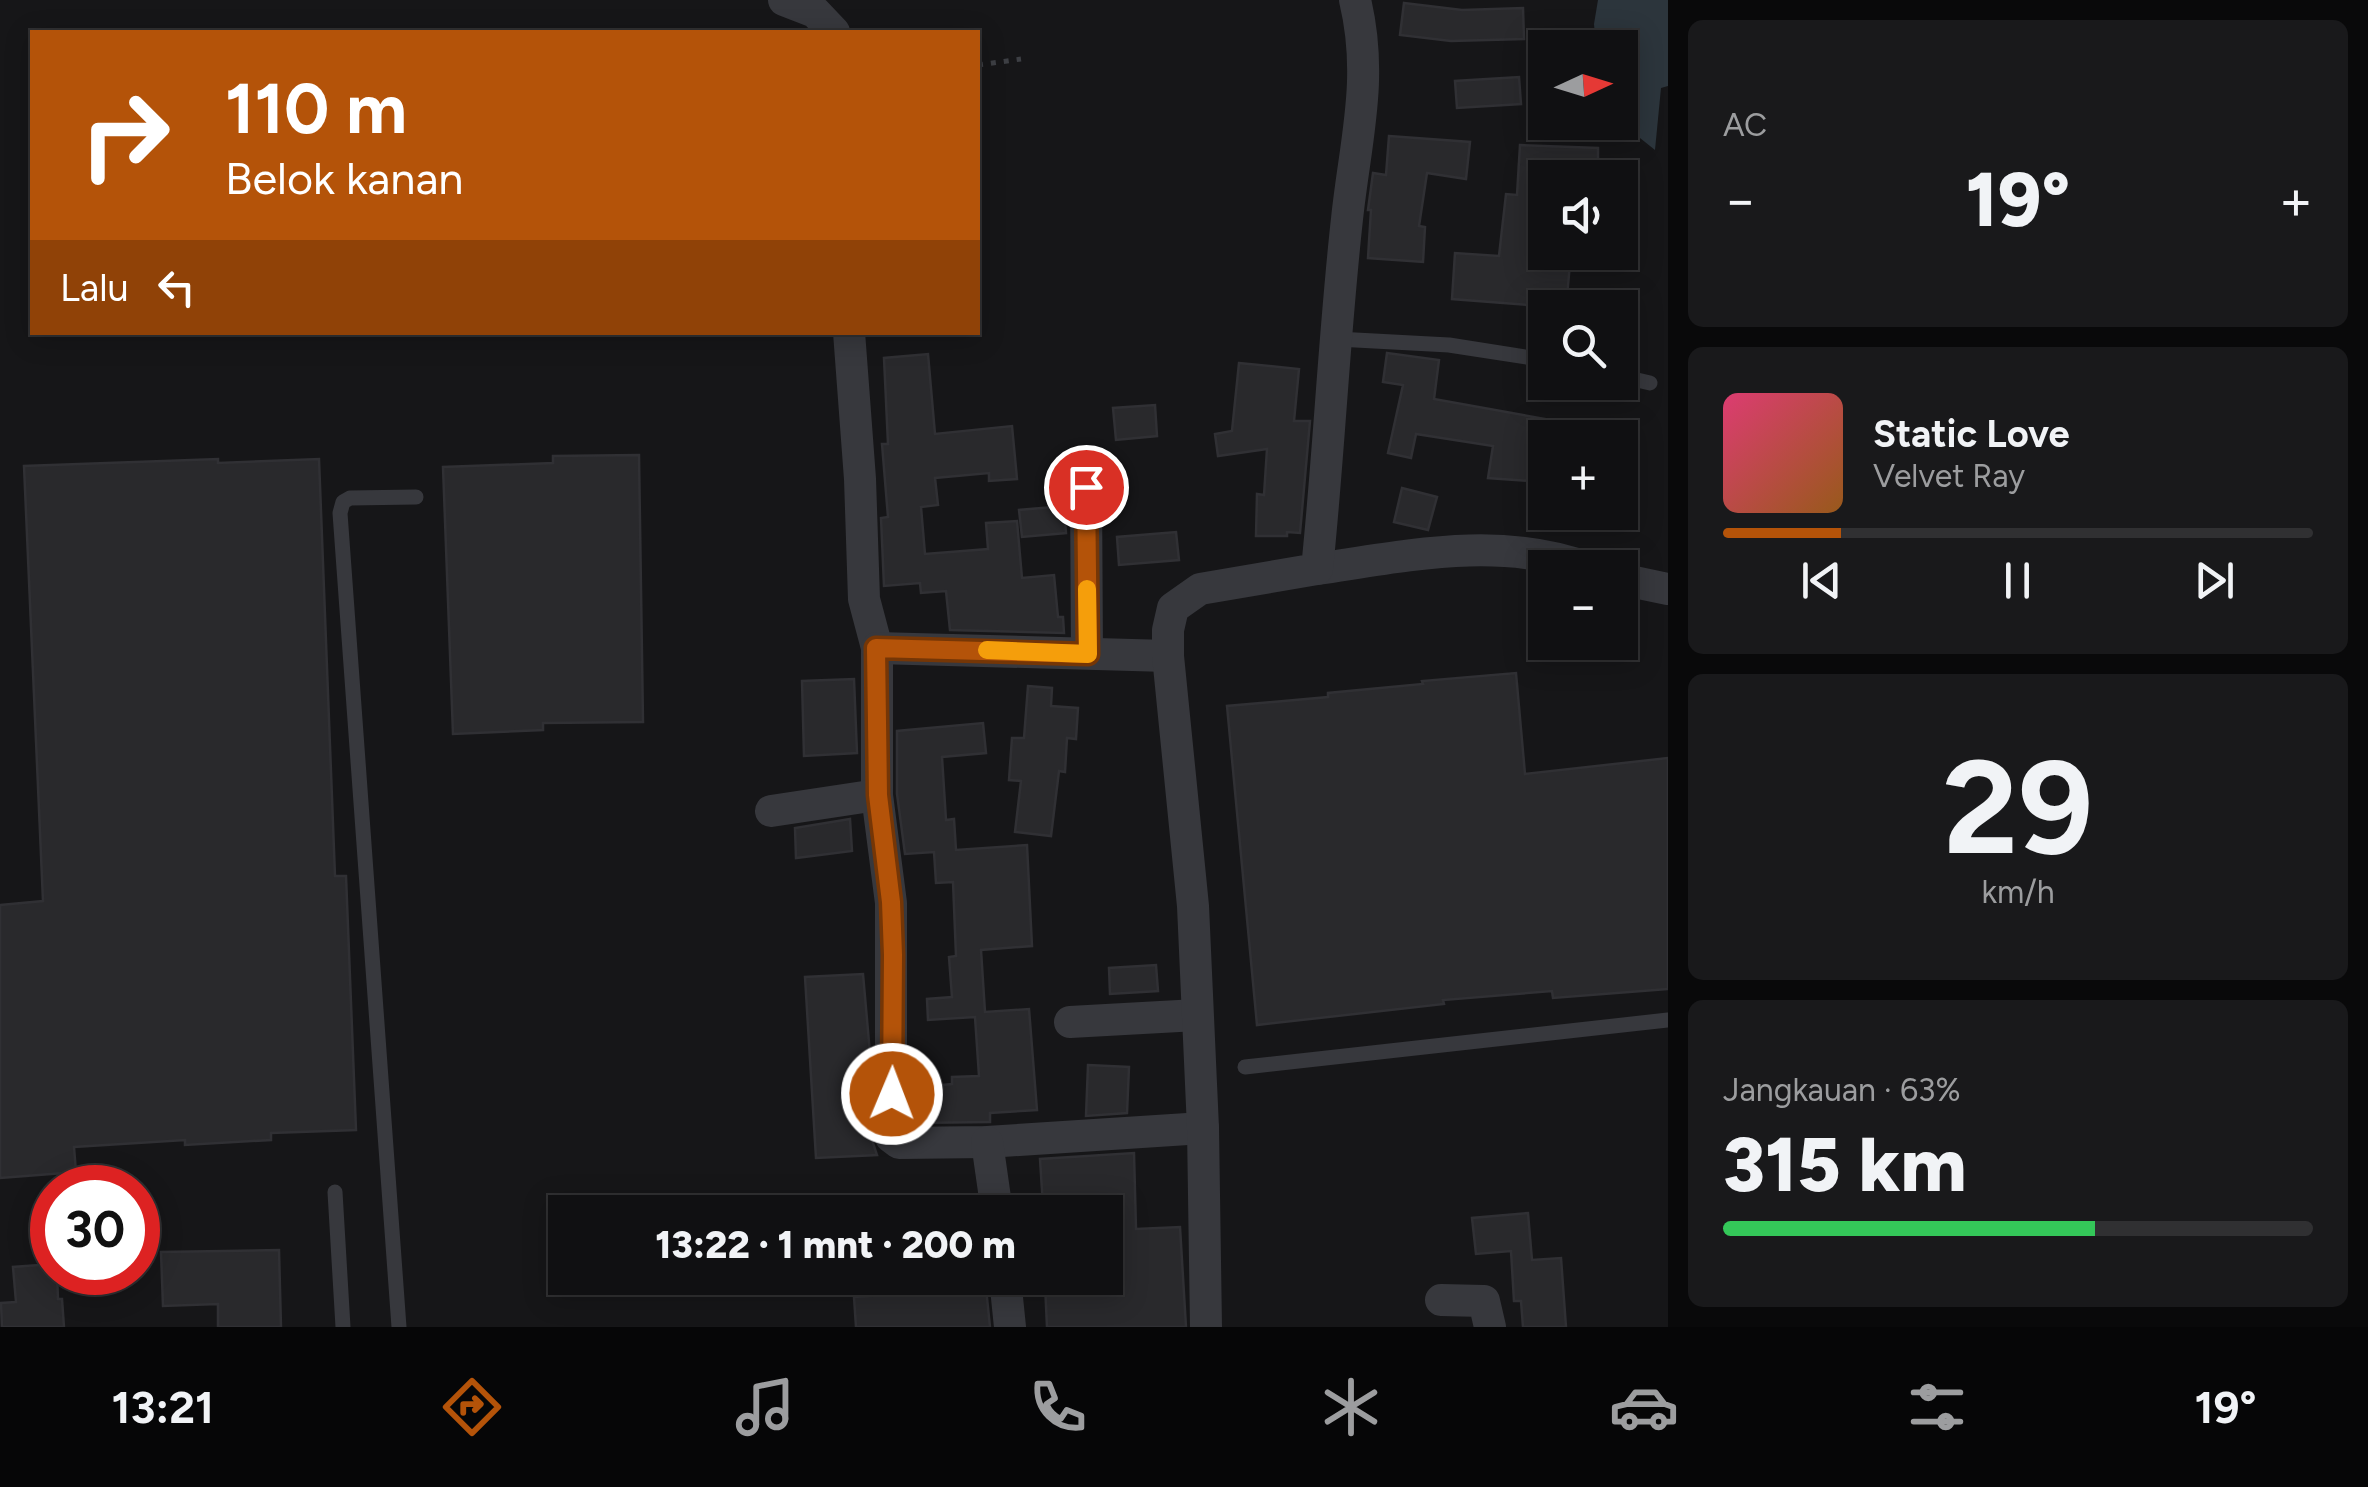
<!DOCTYPE html>
<html lang="id">
<head>
<meta charset="utf-8">
<style>
	body { margin:0; font-family:Figtree,sans-serif; background:#19191b; color:#f1f3f6; height:100vh; display:flex; flex-direction:column; font-size:38px; white-space:nowrap }
	* { box-sizing:border-box; margin:0 }
	p { font-size:32px; color:#9c9d9f }
	.icon { flex:none; width:55px; height:55px; fill:none; stroke:currentColor; stroke-width:2; stroke-linecap:round; stroke-linejoin:round }
	.map { position:relative; flex:1; overflow:hidden }
	.drawer { display:flex; flex-direction:column; gap:20px; padding:20px; background:#09090a; width:700px }
	.drawer>* { flex:none }
	.banner { position:absolute; left:30px; top:30px; width:950px; height:305px; border-radius:0px; box-shadow:0 5px 25px #0003,0 0 0 2px #303032; background:#b45309; color:#fff; overflow:hidden }
	.needle { width:65px; rotate:86deg }
	.tools { position:absolute; left:1528px; top:30px; display:grid; gap:20px }
	.tools a { display:grid; place-items:center; width:110px; height:110px; border-radius:0px; background:#101012; box-shadow:0 5px 25px #0003,0 0 0 2px #303032; font-size:50px }
	.speed { position:absolute; left:30px; top:1165px; display:flex; gap:20px; font-size:50px; font-weight:700; text-align:center }
	.speed>* { display:grid; place-content:center; width:130px; height:130px; border-radius:50%; background:#101012; box-shadow:0 5px 25px #0003,0 0 0 2px #303032; line-height:1 }
	.speed .limit { border:15px solid #d22; background:#fff; color:#111 }
	.pin { position:absolute; display:grid; place-items:center; width:85px; height:85px; color:#fff; margin:-42px; border:5px solid #fff; border-radius:50%; box-shadow:0 2px 10px #0007 }
	.me { position:absolute; width:110px; margin:-55px; rotate:1deg; stroke-linejoin:round; filter:drop-shadow(0 0 8px #0008) }
	.turn { display:flex; align-items:center; gap:35px; height:210px; padding:0 30px; font-size:45px }
	.turn .icon { width:130px; height:130px; stroke-width:2.5 }
	.turn b { display:block; font-size:70px; line-height:85px }
	.then { display:flex; align-items:center; height:95px; padding:0 30px; background:#0003; gap:20px; font-size:38px }
	.big { font-size:75px; font-weight:800; line-height:1.1 }
	.drawer .tile { flex:1; display:flex; flex-direction:column; justify-content:center; gap:15px; min-width:0; padding:0 35px; border-radius:15px; background:#19191b }
	.drawer .dial { align-items:center; gap:0 }
	.dial b { font-size:130px; line-height:1 }
	.song { display:flex; align-items:center; gap:30px }
	.cover { width:120px; height:120px; border-radius:15px; background:linear-gradient(135deg,hsl(340 70% 55%),hsl(30 70% 35%)) }
	.played { height:10px; border-radius:5px; background:linear-gradient(90deg,#b45309 20%,#303032 20%) }
	.keys { display:flex; justify-content:space-around; direction:ltr }
	.heat { display:flex; justify-content:space-between; align-items:center; font-size:55px; direction:ltr }
	.charge { height:15px; border-radius:8px; background:linear-gradient(90deg,#34c759 63%,#303032 0) }
	.trip { position:absolute; left:548px; top:1195px; width:575px; height:100px; border-radius:0px; background:#101012; box-shadow:0 5px 25px #0003,0 0 0 2px #303032; font-weight:800; line-height:100px; text-align:center }
	.menu { display:flex; height:160px; justify-content:space-around; align-items:center; background:#060607; color:#9c9d9f }
	.menu .icon { width:70px; height:70px }
	.menu .active { color:#b45309 }
	.menu b { font-size:45px; color:#f1f3f6 }
	main { display:flex; flex:1; min-height:0 }
	.map>svg:first-child { display:block }
</style>
</head>
<body>
<main>
<div class="map">
<svg width="1668" height="1327" viewBox="0 0 1668 1327">
	<rect width="100%" height="100%" fill="#161618"/>
	<path fill="#2c353c" d="M 1598,0 L 1668,0 L 1668,86 L 1661,88 L 1655,150 L 1620,122 L 1620,48 L 1596,47 L 1594,24 Z"/>
	<g fill="#29292c" stroke="#303034" stroke-width="2.5">
		<path d="M 1404,3 L 1462,10 L 1523,8 L 1524,39 L 1451,41 L 1400,35 Z"/>
		<path d="M 1519,77 L 1521,104 L 1457,108 L 1455,81 Z"/>
		<path d="M 1389,136 L 1470,142 L 1466,179 L 1427,173 L 1419,226 L 1425,227 L 1423,262 L 1368,258 L 1371,210 L 1368,210 L 1373,173 L 1386,175 Z"/>
		<path d="M 1520,145 L 1598,148 L 1598,178 L 1540,178 L 1533,241 L 1545,243 L 1545,252 L 1571,252 L 1566,308 L 1452,299 L 1455,253 L 1499,256 L 1506,194 L 1517,195 Z"/>
		<path d="M 1387,353 L 1439,360 L 1434,399 L 1545,419 L 1545,482 L 1488,478 L 1493,446 L 1416,434 L 1411,458 L 1388,453 L 1403,385 L 1383,382 Z"/>
		<path d="M 928,354 L 935,434 L 1012,426 L 1017,479 L 989,481 L 989,473 L 935,478 L 938,505 L 921,507 L 925,554 L 988,549 L 986,523 L 1017,521 L 1022,578 L 1054,575 L 1058,617 L 1063,617 L 1064,633 L 950,630 L 946,591 L 921,593 L 920,583 L 884,586 L 881,518 L 888,517 L 882,444 L 888,444 L 884,358 Z"/>
		<path d="M 1239,363 L 1299,369 L 1294,421 L 1310,421 L 1300,533 L 1287,532 L 1287,536 L 1256,536 L 1257,494 L 1264,495 L 1267,449 L 1218,456 L 1215,434 L 1232,431 Z"/>
		<path d="M 1155,405 L 1157,436 L 1116,440 L 1113,408 Z"/>
		<path d="M 639,455 L 643,722 L 543,723 L 543,730 L 453,734 L 443,467 L 553,463 L 553,456 Z"/>
		<path d="M 218,459 L 218,463 L 319,459 L 335,876 L 346,876 L 356,1130 L 271,1133 L 271,1140 L 185,1145 L 185,1140 L 74,1147 L 76,1172 L 0,1178 L 0,905 L 43,901 L 24,466 Z"/>
		<path d="M 1402,488 L 1437,497 L 1428,530 L 1394,522 Z"/>
		<path d="M 1064,506 L 1066,533 L 1022,537 L 1019,510 Z"/>
		<path d="M 1176,532 L 1179,560 L 1119,565 L 1117,537 Z"/>
		<path d="M 1516,673 L 1525,774 L 1668,758 L 1668,989 L 1553,998 L 1552,991 L 1443,1000 L 1444,1004 L 1257,1025 L 1227,706 L 1328,697 L 1328,693 L 1423,684 L 1422,681 Z"/>
		<path d="M 854,679 L 857,753 L 804,756 L 802,681 Z"/>
		<path d="M 1028,686 L 1052,688 L 1051,706 L 1078,708 L 1076,739 L 1067,738 L 1065,772 L 1059,771 L 1051,836 L 1015,832 L 1021,781 L 1009,780 L 1012,738 L 1024,738 Z"/>
		<path d="M 983,723 L 986,753 L 942,757 L 946,820 L 954,819 L 956,850 L 1027,845 L 1032,946 L 981,950 L 985,1012 L 1029,1009 L 1037,1110 L 990,1113 L 990,1122 L 911,1123 L 911,1088 L 952,1084 L 952,1077 L 979,1076 L 975,1017 L 928,1020 L 927,999 L 952,997 L 949,957 L 956,956 L 953,882 L 936,883 L 934,852 L 905,854 L 897,794 L 897,731 Z"/>
		<path d="M 850,819 L 852,851 L 796,858 L 795,828 Z"/>
		<path d="M 1156,965 L 1158,991 L 1110,994 L 1109,968 Z"/>
		<path d="M 863,974 L 871,1065 L 871,1137 L 877,1155 L 816,1158 L 805,977 Z"/>
		<path d="M 1088,1065 L 1129,1067 L 1127,1113 L 1086,1116 Z"/>
		<path d="M 1134,1153 L 1136,1229 L 1180,1227 L 1186,1327 L 1047,1327 L 1045,1284 L 1110,1281 L 1106,1212 L 1064,1212 L 1063,1205 L 1043,1206 L 1040,1159 Z"/>
		<path d="M 1528,1213 L 1532,1260 L 1561,1258 L 1566,1327 L 1523,1327 L 1521,1301 L 1514,1301 L 1511,1251 L 1476,1254 L 1472,1218 Z"/>
		<path d="M 279,1250 L 281,1327 L 218,1327 L 218,1304 L 163,1306 L 161,1252 Z"/>
		<path d="M 52,1264 L 52,1272 L 57,1272 L 58,1299 L 62,1299 L 64,1327 L 2,1327 L 1,1303 L 16,1302 L 13,1267 Z"/>
		<path d="M 986,1288 L 990,1327 L 856,1327 L 854,1297 Z"/>
	</g>
	<g fill="none" stroke-linecap="round" stroke-linejoin="round">
		<path stroke="#3d3f44" stroke-width="5" stroke-dasharray="5 8" stroke-linecap="butt" d="M 978,65 L 1021,59"/>
		<g stroke="#37383d" stroke-width="15">
			<path d="M 1337,339 L 1449,345 L 1545,360"/>
			<path d="M 1620,376 L 1650,383"/>
			<path d="M 1245,1067 L 1668,1020"/>
			<path d="M 335,1192 L 343,1327"/>
			<path d="M 399,1327 L 340,513 L 343,502 L 350,498 L 416,497"/>
		</g>
		<g stroke="#37383d" stroke-width="32">
			<path d="M 784,0 L 815,12 L 834,32"/>
			<path d="M 849,332 L 860,479 L 864,599 L 877,648 L 877,795 L 891,903 L 891,1137 L 899,1143 L 987,1142 L 1203,1128"/>
			<path d="M 1086,487 L 1087,653"/>
			<path d="M 1317,569 C 1406,556 1500,535 1588,568"/>
			<path d="M 1620,579 L 1668,589"/>
			<path d="M 877,648 L 1168,656"/>
			<path d="M 771,811 L 877,795"/>
			<path d="M 1070,1022 L 1197,1015"/>
			<path d="M 987,1142 L 997,1212"/>
			<path d="M 1005,1278 L 1010,1327"/>
			<path d="M 1441,1300 L 1484,1301 L 1490,1327"/>
			<path d="M 1206,1327 L 1203,1128 L 1193,906 L 1168,656 L 1168,630 L 1173,608 L 1200,589 L 1317,569 C 1329,453 1334,336 1347,219 C 1355,142 1374,79 1355,0"/>
		</g>
	</g>
	<g fill="none" stroke-linecap="round" stroke-linejoin="round">
		<g stroke="#753606" stroke-width="25">
			<path id="route" d="M 892,1094 L 893,955 L 891,902 L 878,795 L 876,648 L 1088,654 L 1086,487"/>
		</g>
		<use href="#route" stroke="#b45309" stroke-width="18"/>
		<path stroke="#f59e0b" stroke-width="18" d="M 987,650 L 1088,654 L 1087,589"/>
	</g>
</svg>
<div class="tools">
<a><svg class="needle" viewBox="-14 -14 28 28"><path d="M0-13l5 13h-10z" fill="#e53935"/><path d="M0 13l5-13h-10z" fill="#9c9d9f"/></svg></a>
<a><svg class="icon" aria-label="sound" viewBox="0 0 24 24"><path d="M4 9h4l5-4v14l-5-4H4zM17 9q2 3 0 6"/></svg></a>
<a><svg class="icon" aria-label="search" viewBox="0 0 24 24"><circle cx="10" cy="10" r="6"/><path d="M15 15l6 6"/></svg></a>
<a>+</a>
<a>−</a>
</div>
<div class="speed"><div class="limit">30</div></div>
<div class="pin" style="left:1086px;top:487px;background:#d93025"><svg class="icon" aria-label="arrive" viewBox="0 0 24 24"><path d="M6 21V4h12l-3 4 3 4H6"/></svg></div>
<svg class="me" style="left:892px;top:1094px" viewBox="-20 -20 40 40"><circle r="17" fill="#b45309" stroke="#fff" stroke-width="3"/><path d="M0-11L8 9 0 5-8 9z" fill="#fff"/></svg>
<div class="trip">13:22 · 1 mnt · 200 m</div>
<div class="banner">
<div class="turn"><svg class="icon" aria-label="right" viewBox="0 0 24 24"><path d="M7 20v-9h11M14 6l5 5-5 5"/></svg><div><b>110 m</b>Belok kanan</div></div>
<div class="then">Lalu<svg class="icon" aria-label="left" viewBox="0 0 24 24"><path d="M17 20v-9H6M10 6l-5 5 5 5"/></svg></div>
</div>
</div>
<section class="drawer">
<div class="tile"><p>AC</p>
<div class="heat"><a>−</a><b class="big">19°</b><a>+</a></div>
</div>
<div class="tile">
<div class="song"><i class="cover"></i><div><b>Static Love</b><p>Velvet Ray</p></div></div>
<div class="played"></div>
<div class="keys"><svg class="icon" aria-label="previous" viewBox="0 0 24 24"><path d="M18 5L8 12l10 7zM5 5v14"/></svg><svg class="icon" aria-label="pause" viewBox="0 0 24 24"><path d="M8 5v14M16 5v14"/></svg><svg class="icon" aria-label="next" viewBox="0 0 24 24"><path d="M6 5l10 7-10 7zM19 5v14"/></svg></div>
</div>
<div class="tile dial"><b>29</b><p>km/h</p></div>
<div class="tile"><p>Jangkauan · 63%</p><b class="big">315 km</b><div class="charge"></div></div>
</section>
</main>
<nav class="menu">
<b>13:21</b>
<svg class="icon active" aria-label="directions" viewBox="0 0 24 24"><path d="M12 3l9 9-9 9-9-9zM9 14v-3h6M13 9l2 2-2 2"/></svg>
<svg class="icon" aria-label="music" viewBox="0 0 24 24"><path d="M9 18V5l10-2v13"/><circle cx="6" cy="18" r="3"/><circle cx="16" cy="16" r="3"/></svg>
<svg class="icon" aria-label="phone" viewBox="0 0 24 24"><path d="M5 4h4l2 5-3 2q2 4 5 5l2-3 5 2v4C11 20 4 13 5 4z"/></svg>
<svg class="icon" aria-label="climate" viewBox="0 0 24 24"><path d="M12 3v18M4 7l16 10M4 17L20 7"/></svg>
<svg class="icon" aria-label="car" viewBox="0 0 24 24"><path d="M5 17H2v-5l4-1 3-4h7l3 4 3 1v5h-3M9 17h6M6 11h13"/><circle cx="7" cy="17" r="2"/><circle cx="17" cy="17" r="2"/></svg>
<svg class="icon" aria-label="filters" viewBox="0 0 24 24"><path d="M4 7h16M4 17h16"/><circle cx="9" cy="7" r="2"/><circle cx="15" cy="17" r="2"/></svg>
<b>19°</b>
</nav>
</body>
</html>
